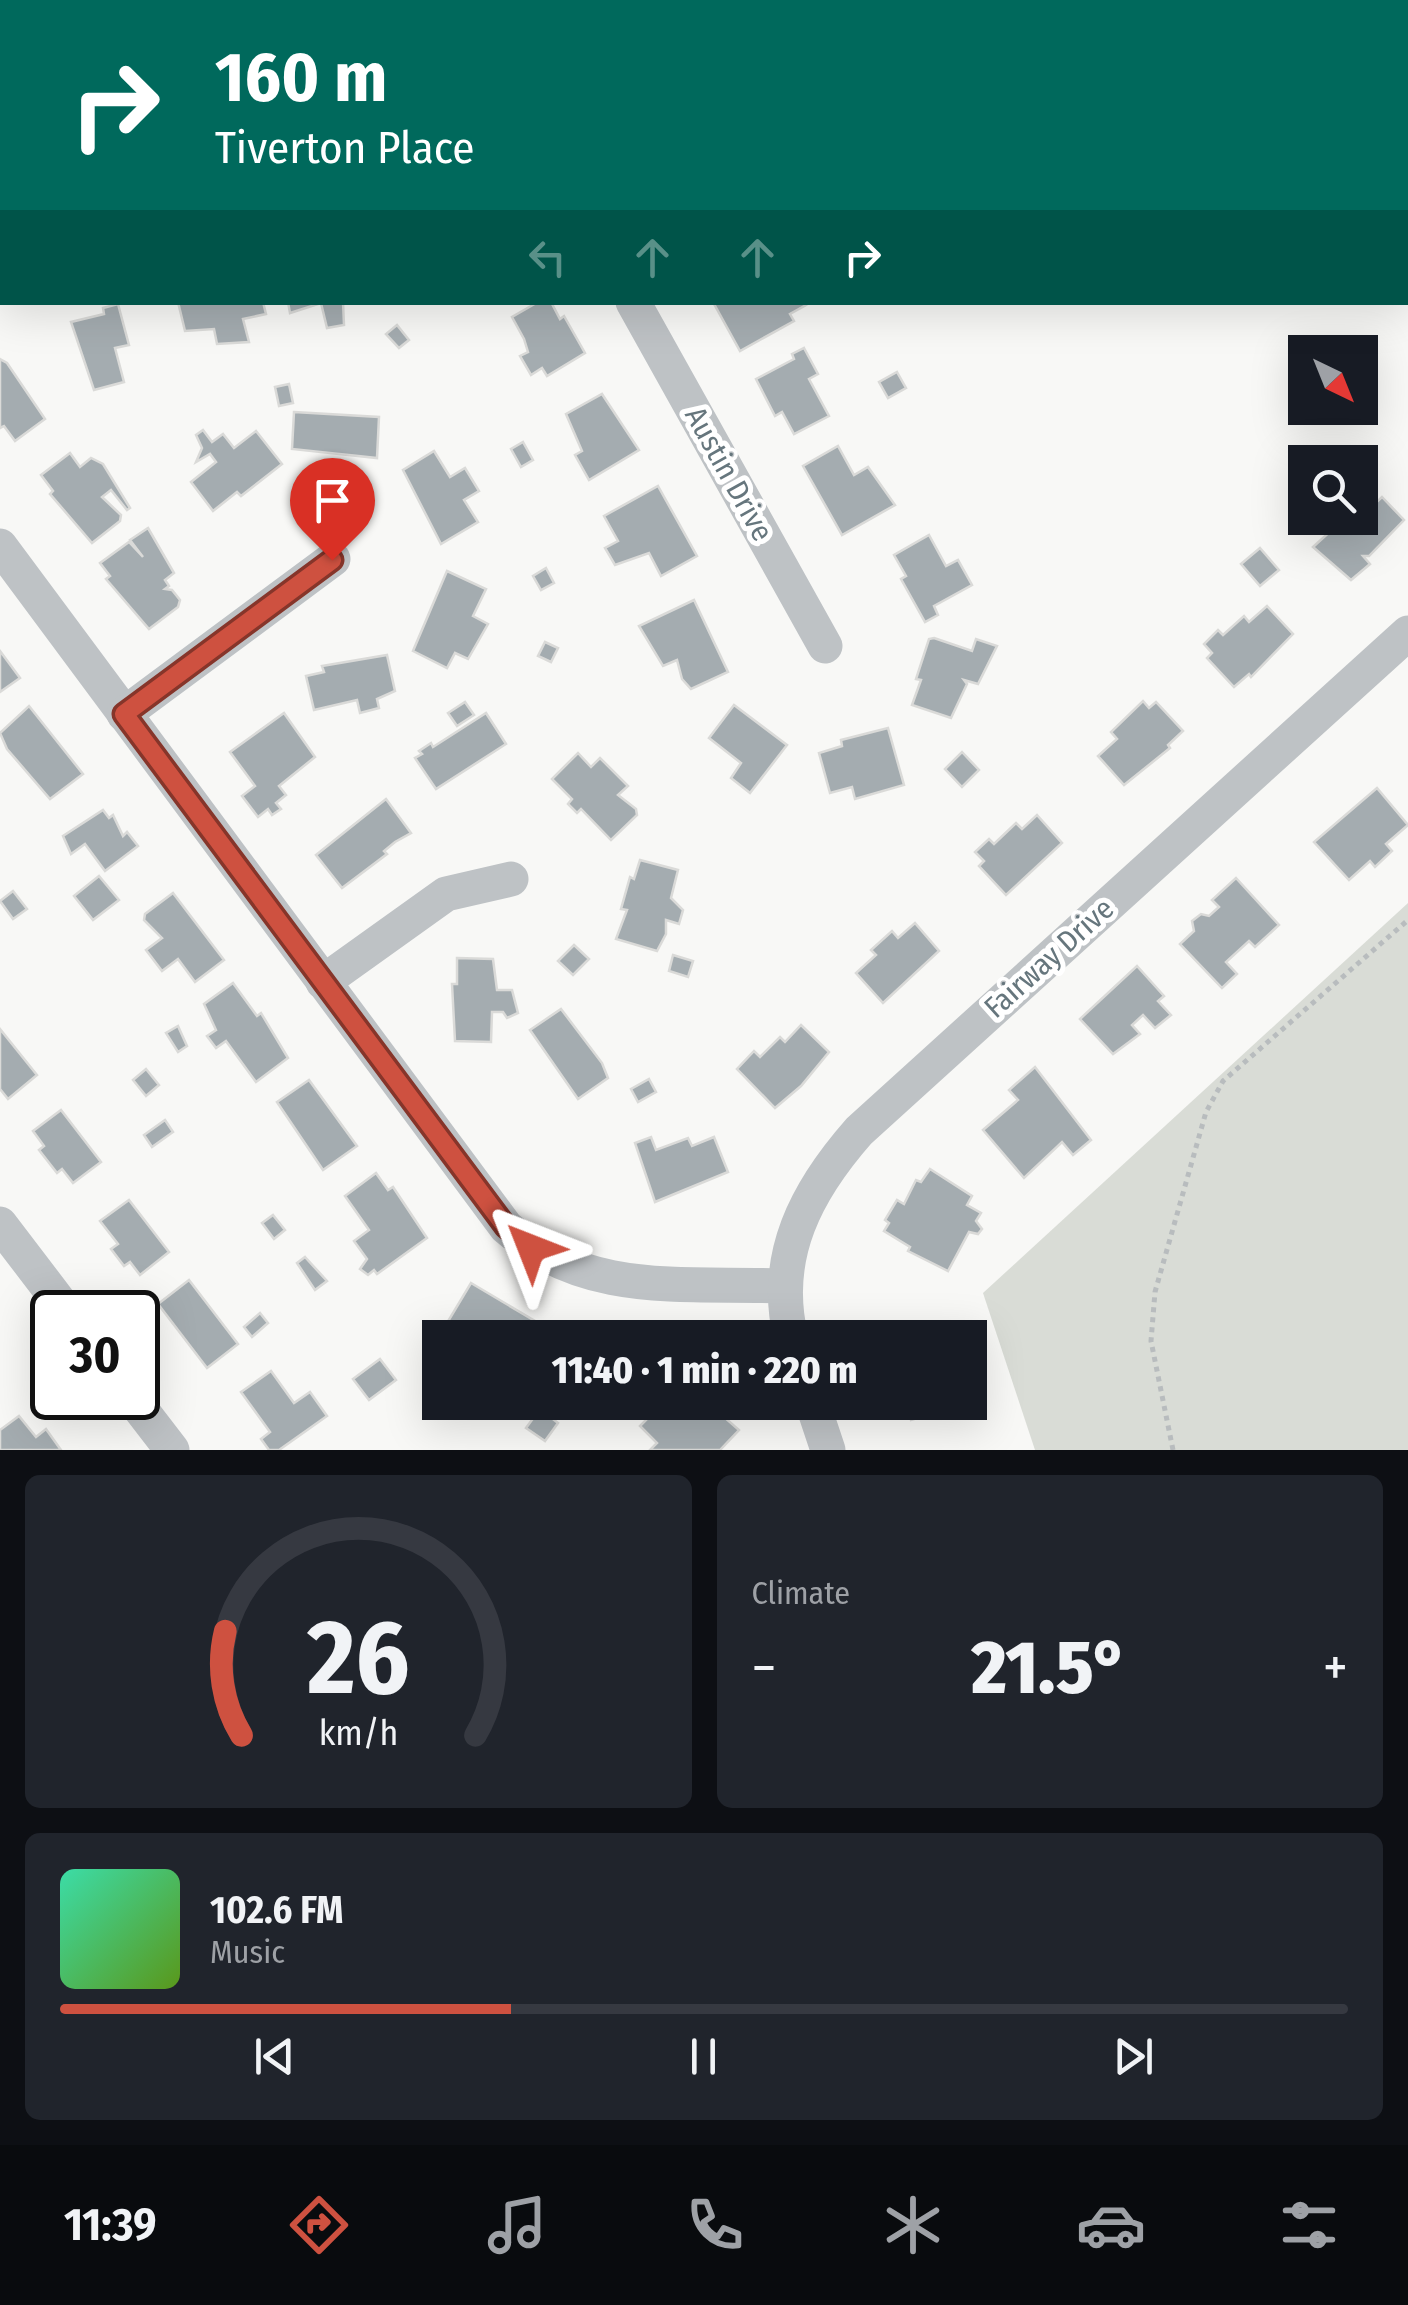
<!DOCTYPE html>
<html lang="en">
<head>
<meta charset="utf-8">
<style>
	body { margin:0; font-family:"Fira Sans Condensed",sans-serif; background:#20242c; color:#f1f3f6; height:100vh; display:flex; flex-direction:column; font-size:38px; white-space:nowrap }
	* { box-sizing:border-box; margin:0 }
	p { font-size:32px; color:#9ea1a6 }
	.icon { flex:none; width:55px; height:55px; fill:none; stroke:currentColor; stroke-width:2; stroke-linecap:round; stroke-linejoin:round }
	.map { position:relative; height:1450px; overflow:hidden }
	.sheet { display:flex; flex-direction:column; gap:25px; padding:25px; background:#0d0f14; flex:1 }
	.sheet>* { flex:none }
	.hud { position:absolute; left:0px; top:0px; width:1410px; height:305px; box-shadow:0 10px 40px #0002; background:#00695c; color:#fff; overflow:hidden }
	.needle { width:65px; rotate:137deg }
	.fabs { position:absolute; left:1288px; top:335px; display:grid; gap:20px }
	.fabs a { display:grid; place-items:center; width:90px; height:90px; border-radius:0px; background:#171b24; box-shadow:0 10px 40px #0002; font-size:50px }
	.speed { position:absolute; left:30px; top:1290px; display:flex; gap:20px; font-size:50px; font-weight:700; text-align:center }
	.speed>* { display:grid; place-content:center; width:130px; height:130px; border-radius:50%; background:#171b24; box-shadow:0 10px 40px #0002; line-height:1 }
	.speed .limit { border:5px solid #111; border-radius:15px; background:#fff; color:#111 }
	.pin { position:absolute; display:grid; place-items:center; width:85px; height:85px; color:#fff; margin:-102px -42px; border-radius:50% 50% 50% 0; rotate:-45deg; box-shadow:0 0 10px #0007 }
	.pin .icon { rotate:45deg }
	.me { position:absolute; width:110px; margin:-55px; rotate:315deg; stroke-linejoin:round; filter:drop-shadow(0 0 8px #0008) }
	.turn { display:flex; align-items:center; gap:35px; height:210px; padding:0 50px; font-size:45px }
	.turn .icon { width:130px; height:130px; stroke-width:2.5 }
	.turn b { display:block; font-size:70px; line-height:85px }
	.lanes { display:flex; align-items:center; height:95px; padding:0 50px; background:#0003; justify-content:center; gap:50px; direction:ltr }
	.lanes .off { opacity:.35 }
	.big { font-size:75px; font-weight:800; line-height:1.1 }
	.sheet .card { flex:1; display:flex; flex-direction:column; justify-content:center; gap:15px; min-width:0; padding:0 35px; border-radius:15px; background:#20242c }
	.sheet .dial { align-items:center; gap:0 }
	.dial svg { height:260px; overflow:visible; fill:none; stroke:#363941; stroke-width:7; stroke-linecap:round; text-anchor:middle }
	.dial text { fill:#f1f3f6; stroke:none }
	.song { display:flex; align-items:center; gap:30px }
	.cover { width:120px; height:120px; border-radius:15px; background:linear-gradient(135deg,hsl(160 70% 55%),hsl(90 70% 35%)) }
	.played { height:10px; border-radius:5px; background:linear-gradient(90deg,#ce5140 35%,#363941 35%) }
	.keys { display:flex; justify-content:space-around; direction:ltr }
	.heat { display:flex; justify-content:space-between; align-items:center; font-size:55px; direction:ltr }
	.sheet .tiles { flex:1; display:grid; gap:25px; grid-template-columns:1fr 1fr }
	.card:last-child { grid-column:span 2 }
	.trip { position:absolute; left:422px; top:1320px; width:565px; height:100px; border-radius:0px; background:#171b24; box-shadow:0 10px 40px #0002; font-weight:800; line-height:100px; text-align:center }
	.dock { display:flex; height:160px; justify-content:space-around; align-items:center; background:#090b0e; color:#9ea1a6 }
	.dock .icon { width:70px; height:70px }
	.dock .active { color:#ce5140 }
	.dock b { font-size:45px; color:#f1f3f6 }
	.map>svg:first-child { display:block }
</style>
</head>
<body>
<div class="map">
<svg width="1408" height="1450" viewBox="0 0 1408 1450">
	<rect width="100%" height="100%" fill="#f8f8f6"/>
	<path fill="#e6e8e6" d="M 711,0 L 881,0 L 712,2 Z"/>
	<path fill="#d9dcd6" d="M 1408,903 L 1408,1450 L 1035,1450 L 983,1293 Z"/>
	<g fill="#a4acb0" stroke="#dadad8" stroke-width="2.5">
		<path d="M 119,0 L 161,0 L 163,2 L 121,2 Z"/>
		<path d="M 562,0 L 631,0 L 557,2 Z"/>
		<path d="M 2,151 L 2,193 L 0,194 L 0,152 Z"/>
		<path d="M 178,302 L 263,302 L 266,314 L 243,319 L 249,342 L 217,344 L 214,329 L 185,331 Z"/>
		<path d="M 288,302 L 343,302 L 344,325 L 327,328 L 321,303 L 290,313 Z"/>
		<path d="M 538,302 L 551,302 L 560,319 L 564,316 L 585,353 L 547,376 L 542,368 L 531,375 L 520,356 L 528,352 L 524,339 L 512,317 Z"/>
		<path d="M 713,302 L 804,302 L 806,305 L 790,314 L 794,321 L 740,351 Z"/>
		<path d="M 118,304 L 129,345 L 115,348 L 124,382 L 94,390 L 71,322 L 104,314 L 103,308 Z"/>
		<path d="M 397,325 L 409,340 L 399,348 L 386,334 Z"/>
		<path d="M 804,348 L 818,374 L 809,379 L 829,416 L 794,434 L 782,412 L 775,416 L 756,379 L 794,359 L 792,354 Z"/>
		<path d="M 0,359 L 7,363 L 45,419 L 15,441 L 4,426 L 0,428 Z"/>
		<path d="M 897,372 L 906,388 L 888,398 L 879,382 Z"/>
		<path d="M 289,384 L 293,403 L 279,406 L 275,387 Z"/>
		<path d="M 602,394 L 639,450 L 589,480 L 575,455 L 582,451 L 566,414 Z"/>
		<path d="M 294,412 L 379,417 L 377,458 L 292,449 Z"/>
		<path d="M 203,430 L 212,442 L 223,434 L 234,448 L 256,431 L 282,464 L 241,496 L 237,492 L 213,511 L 191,482 L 216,462 L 210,454 L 196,462 L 202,448 L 196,435 Z"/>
		<path d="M 523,442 L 533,460 L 521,467 L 511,449 Z"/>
		<path d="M 838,446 L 854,475 L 868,467 L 895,505 L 842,535 L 803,466 Z"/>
		<path d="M 434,451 L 450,477 L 465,468 L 479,491 L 464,500 L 478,522 L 441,544 L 403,470 Z"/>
		<path d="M 70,453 L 80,467 L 91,458 L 103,464 L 130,508 L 127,510 L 111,490 L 102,497 L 121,515 L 120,521 L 92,543 L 50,494 L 53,491 L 41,475 Z"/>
		<path d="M 658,486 L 697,556 L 661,576 L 649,553 L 615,565 L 605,548 L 618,541 L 604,516 Z"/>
		<path d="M 1382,497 L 1404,520 L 1369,556 L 1363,556 L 1370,564 L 1351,580 L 1313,547 L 1345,518 L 1360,518 L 1360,511 L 1363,515 Z"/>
		<path d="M 148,528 L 174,573 L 165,580 L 169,586 L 165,589 L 172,590 L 180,600 L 178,607 L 149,629 L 106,579 L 110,576 L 100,563 L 129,542 L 143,557 L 130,540 Z"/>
		<path d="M 929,535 L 946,566 L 958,560 L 972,585 L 934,606 L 938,615 L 925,622 L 901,579 L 906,576 L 894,555 Z"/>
		<path d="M 1260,548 L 1279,570 L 1260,586 L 1241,564 Z"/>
		<path d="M 546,568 L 554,583 L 541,590 L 533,576 Z"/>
		<path d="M 447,571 L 486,589 L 473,616 L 488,624 L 468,659 L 455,653 L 447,668 L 413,651 Z"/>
		<path d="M 694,600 L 728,672 L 691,689 L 682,679 L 677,660 L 663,666 L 639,626 Z"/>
		<path d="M 1267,606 L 1293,634 L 1251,677 L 1249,674 L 1234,687 L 1207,658 L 1212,653 L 1204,644 L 1218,630 L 1223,635 L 1244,616 L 1249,622 Z"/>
		<path d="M 934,638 L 972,651 L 976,639 L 997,646 L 978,684 L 964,680 L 967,684 L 951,718 L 912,705 L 921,680 L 916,679 L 929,639 Z"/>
		<path d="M 545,642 L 558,648 L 551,662 L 538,656 Z"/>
		<path d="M 0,651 L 20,678 L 0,692 Z"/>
		<path d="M 387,655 L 395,691 L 377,699 L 379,708 L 360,713 L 357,700 L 314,710 L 306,676 L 324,672 L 322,666 Z"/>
		<path d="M 1143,701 L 1149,708 L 1156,702 L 1183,731 L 1168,745 L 1170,748 L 1124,785 L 1098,756 L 1117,739 L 1111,732 Z"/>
		<path d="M 465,702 L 474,715 L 457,726 L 448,713 Z"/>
		<path d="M 734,705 L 787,745 L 750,793 L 731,778 L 741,763 L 709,738 Z"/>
		<path d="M 29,706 L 83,774 L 50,799 L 7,749 L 0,733 Z"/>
		<path d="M 284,713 L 315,757 L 279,786 L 286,795 L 276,803 L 281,809 L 272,815 L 268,809 L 258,817 L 242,796 L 255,786 L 230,752 Z"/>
		<path d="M 486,713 L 506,744 L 436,789 L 415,758 L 422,754 L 419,751 L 431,743 L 433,747 Z"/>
		<path d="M 888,728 L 904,785 L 855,799 L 852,787 L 830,793 L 819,753 L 842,746 L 841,740 Z"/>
		<path d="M 962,752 L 979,770 L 962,787 L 945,769 Z"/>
		<path d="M 578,753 L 591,767 L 600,758 L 628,786 L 618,795 L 636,809 L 637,815 L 611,840 L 581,809 L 577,813 L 568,804 L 572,799 L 552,779 Z"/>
		<path d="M 1377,788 L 1408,825 L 1386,844 L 1392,851 L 1375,867 L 1370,861 L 1349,880 L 1314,842 Z"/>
		<path d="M 386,799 L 411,833 L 395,842 L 384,851 L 387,854 L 342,888 L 316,855 Z"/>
		<path d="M 103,810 L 109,818 L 113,815 L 123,836 L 127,832 L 138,846 L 105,871 L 85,844 L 71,854 L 63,836 Z"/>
		<path d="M 1037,815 L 1062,843 L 1006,895 L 979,866 L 984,861 L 975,852 L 989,839 L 994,844 L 1016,823 L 1022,829 Z"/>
		<path d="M 640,860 L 678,870 L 671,898 L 683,910 L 679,924 L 666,920 L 666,934 L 657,951 L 616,939 L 627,910 L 621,909 L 630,877 L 634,879 Z"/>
		<path d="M 99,876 L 119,900 L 93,920 L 74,896 Z"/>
		<path d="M 1236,878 L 1279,925 L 1255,947 L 1249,941 L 1226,962 L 1237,974 L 1222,988 L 1180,944 L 1194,931 L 1192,921 L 1201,914 L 1209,916 L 1219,907 L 1212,900 Z"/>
		<path d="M 13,891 L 27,909 L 13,919 L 0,901 Z"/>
		<path d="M 173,893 L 224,960 L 195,982 L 178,959 L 162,971 L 146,950 L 162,938 L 144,920 L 145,914 Z"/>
		<path d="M 915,923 L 939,951 L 883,1003 L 856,973 L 876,955 L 871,950 L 892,931 L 898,938 Z"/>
		<path d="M 574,945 L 589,959 L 573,975 L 558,961 Z"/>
		<path d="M 673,955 L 693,961 L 688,977 L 669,971 Z"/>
		<path d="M 457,958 L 493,959 L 497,990 L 512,990 L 518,1013 L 507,1018 L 503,1012 L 492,1012 L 491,1042 L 455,1041 L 452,984 L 457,984 Z"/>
		<path d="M 1137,966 L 1164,996 L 1158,1001 L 1171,1015 L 1155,1028 L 1143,1015 L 1132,1025 L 1140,1034 L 1113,1054 L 1080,1019 Z"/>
		<path d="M 233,983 L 257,1016 L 261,1013 L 288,1058 L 256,1082 L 226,1041 L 216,1048 L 207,1036 L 216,1030 L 204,1004 Z"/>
		<path d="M 561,1009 L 602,1063 L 608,1078 L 578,1099 L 530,1030 Z"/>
		<path d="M 801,1025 L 829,1052 L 801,1086 L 775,1108 L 737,1069 L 754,1051 L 760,1057 L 780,1037 L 785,1042 Z"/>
		<path d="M 178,1026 L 187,1046 L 178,1052 L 166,1033 Z"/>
		<path d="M 0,1029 L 37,1075 L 8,1099 L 0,1089 Z"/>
		<path d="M 1035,1067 L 1091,1140 L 1073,1155 L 1062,1142 L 1024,1178 L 983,1130 L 1018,1100 L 1009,1090 Z"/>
		<path d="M 146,1069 L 159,1085 L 146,1096 L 133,1080 Z"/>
		<path d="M 649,1079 L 656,1092 L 638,1102 L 631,1089 Z"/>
		<path d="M 309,1080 L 357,1146 L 323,1170 L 277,1102 Z"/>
		<path d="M 61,1110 L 101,1162 L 73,1183 L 62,1169 L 57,1173 L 39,1150 L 44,1146 L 33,1131 Z"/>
		<path d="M 165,1120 L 173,1132 L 152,1147 L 144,1135 Z"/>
		<path d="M 651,1137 L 656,1150 L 688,1138 L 692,1146 L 714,1137 L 728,1172 L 655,1202 L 635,1143 Z"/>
		<path d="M 930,1169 L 972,1196 L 967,1205 L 981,1213 L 976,1221 L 982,1229 L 978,1234 L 969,1232 L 948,1271 L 908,1251 L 910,1247 L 884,1231 L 889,1223 L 885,1220 L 897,1200 L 904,1204 L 916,1180 L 921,1182 Z"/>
		<path d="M 376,1173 L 388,1190 L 393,1187 L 427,1238 L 377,1274 L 374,1270 L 368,1275 L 360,1269 L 367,1259 L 354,1241 L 369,1230 L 345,1196 Z"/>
		<path d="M 129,1200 L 169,1252 L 140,1275 L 130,1262 L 124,1266 L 111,1249 L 118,1244 L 100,1221 Z"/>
		<path d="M 273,1215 L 285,1230 L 274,1239 L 262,1223 Z"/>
		<path d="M 305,1257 L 327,1281 L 315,1290 L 297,1263 Z"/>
		<path d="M 189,1280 L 238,1344 L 207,1368 L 158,1304 Z"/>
		<path d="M 471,1283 L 557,1334 L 555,1338 L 461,1338 L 444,1328 Z"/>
		<path d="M 260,1313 L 268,1323 L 252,1337 L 244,1327 Z"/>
		<path d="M 921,1322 L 924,1338 L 890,1338 L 888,1330 Z"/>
		<path d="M 380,1359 L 396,1380 L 369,1400 L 353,1379 Z"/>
		<path d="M 271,1371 L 294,1403 L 310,1392 L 327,1416 L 279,1450 L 269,1450 L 261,1439 L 270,1432 L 241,1392 Z"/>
		<path d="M 636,1402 L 707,1402 L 739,1430 L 720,1450 L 650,1450 L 657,1443 L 640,1426 L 650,1416 Z"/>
		<path d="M 907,1402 L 964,1402 L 964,1405 L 911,1420 Z"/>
		<path d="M 540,1409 L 558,1423 L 545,1441 L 526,1428 Z"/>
		<path d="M 19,1416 L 36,1437 L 46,1429 L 61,1450 L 0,1450 L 0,1430 Z"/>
	</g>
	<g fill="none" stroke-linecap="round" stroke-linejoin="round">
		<path stroke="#b8bcbe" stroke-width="5" stroke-dasharray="5 5" stroke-linecap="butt" d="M 1173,1450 L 1151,1341 L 1155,1292 L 1206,1112 L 1223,1081 L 1408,920"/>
		<g stroke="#bec2c5" stroke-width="35">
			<path d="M 42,0 L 43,2"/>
			<path d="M 465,0 L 466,2"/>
			<path d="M 0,266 L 2,265"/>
			<path d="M 633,302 L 825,646"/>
			<path d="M 0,546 L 506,1227 C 588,1298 683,1282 785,1286"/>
			<path d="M 124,714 L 333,559"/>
			<path d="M 323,982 L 446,894 L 511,879"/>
			<path d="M 0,1224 L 67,1312"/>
			<path d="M 791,1338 C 771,1256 807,1190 859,1131 L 1408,633"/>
			<path d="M 132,1398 L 172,1450"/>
			<path d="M 812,1402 L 828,1450"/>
		</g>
	</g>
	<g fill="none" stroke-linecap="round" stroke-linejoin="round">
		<g stroke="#86352a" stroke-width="25">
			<path id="route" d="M 332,560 L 124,714 L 506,1227 L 531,1248"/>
		</g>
		<use href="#route" stroke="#ce5140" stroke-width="18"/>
	</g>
	<g text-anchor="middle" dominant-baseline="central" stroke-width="10" stroke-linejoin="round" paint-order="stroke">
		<g font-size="30" fill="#66767d" stroke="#fff">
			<text transform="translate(729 474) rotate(61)">Austin Drive</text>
			<text transform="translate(1049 958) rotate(-42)">Fairway Drive</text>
		</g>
	</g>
</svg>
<div class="fabs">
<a><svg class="needle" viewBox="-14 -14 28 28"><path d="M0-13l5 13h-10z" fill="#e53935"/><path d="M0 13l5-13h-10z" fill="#9ea1a6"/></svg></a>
<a><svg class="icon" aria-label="search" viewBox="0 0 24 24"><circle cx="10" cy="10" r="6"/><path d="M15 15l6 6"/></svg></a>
</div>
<div class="speed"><div class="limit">30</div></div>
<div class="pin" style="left:332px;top:560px;background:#d93025"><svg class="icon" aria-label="arrive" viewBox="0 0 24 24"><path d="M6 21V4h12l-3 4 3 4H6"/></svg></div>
<svg class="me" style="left:531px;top:1248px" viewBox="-20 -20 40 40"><path d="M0-17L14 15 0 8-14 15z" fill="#ce5140" stroke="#fff" stroke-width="4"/></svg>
<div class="trip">11:40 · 1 min · 220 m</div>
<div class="hud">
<div class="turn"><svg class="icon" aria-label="right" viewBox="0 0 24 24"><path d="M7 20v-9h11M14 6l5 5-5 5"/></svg><div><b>160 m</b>Tiverton Place</div></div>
<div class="lanes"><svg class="icon off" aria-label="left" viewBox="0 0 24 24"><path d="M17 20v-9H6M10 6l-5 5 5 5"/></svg><svg class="icon off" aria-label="ahead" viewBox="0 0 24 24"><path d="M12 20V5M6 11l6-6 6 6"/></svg><svg class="icon off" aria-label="ahead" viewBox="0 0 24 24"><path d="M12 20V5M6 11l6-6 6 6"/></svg><svg class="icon" aria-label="right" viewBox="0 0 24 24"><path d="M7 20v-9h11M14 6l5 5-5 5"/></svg></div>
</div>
</div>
<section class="sheet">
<div class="tiles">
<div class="card dial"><svg viewBox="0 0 100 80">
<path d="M14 69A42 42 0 1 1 86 69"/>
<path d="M14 69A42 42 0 0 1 9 37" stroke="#ce5140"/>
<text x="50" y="56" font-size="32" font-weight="700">26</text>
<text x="50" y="72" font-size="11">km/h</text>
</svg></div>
<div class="card"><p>Climate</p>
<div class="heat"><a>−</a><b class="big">21.5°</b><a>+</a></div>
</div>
<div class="card">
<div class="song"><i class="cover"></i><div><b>102.6 FM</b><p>Music</p></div></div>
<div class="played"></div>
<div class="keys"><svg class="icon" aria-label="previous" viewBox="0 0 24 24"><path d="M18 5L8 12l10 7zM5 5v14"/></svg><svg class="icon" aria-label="pause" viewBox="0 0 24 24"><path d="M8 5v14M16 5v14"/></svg><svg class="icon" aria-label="next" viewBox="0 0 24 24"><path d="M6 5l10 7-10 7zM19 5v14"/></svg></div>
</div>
</div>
</section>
<nav class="dock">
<b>11:39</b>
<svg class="icon active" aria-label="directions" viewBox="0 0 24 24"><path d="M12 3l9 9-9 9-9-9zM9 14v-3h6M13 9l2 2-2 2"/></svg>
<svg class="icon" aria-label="music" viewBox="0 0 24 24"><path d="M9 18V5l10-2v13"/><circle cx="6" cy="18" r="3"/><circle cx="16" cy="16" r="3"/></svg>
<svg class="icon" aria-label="phone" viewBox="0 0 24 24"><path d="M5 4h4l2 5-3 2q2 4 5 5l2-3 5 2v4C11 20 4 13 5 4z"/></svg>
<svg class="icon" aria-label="climate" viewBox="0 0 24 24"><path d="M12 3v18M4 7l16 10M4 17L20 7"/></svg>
<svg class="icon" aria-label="car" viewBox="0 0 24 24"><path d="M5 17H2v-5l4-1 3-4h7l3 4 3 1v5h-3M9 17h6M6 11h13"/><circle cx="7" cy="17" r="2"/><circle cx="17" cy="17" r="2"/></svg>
<svg class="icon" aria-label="filters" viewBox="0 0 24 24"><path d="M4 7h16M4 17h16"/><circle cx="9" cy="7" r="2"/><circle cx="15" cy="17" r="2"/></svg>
</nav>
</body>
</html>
